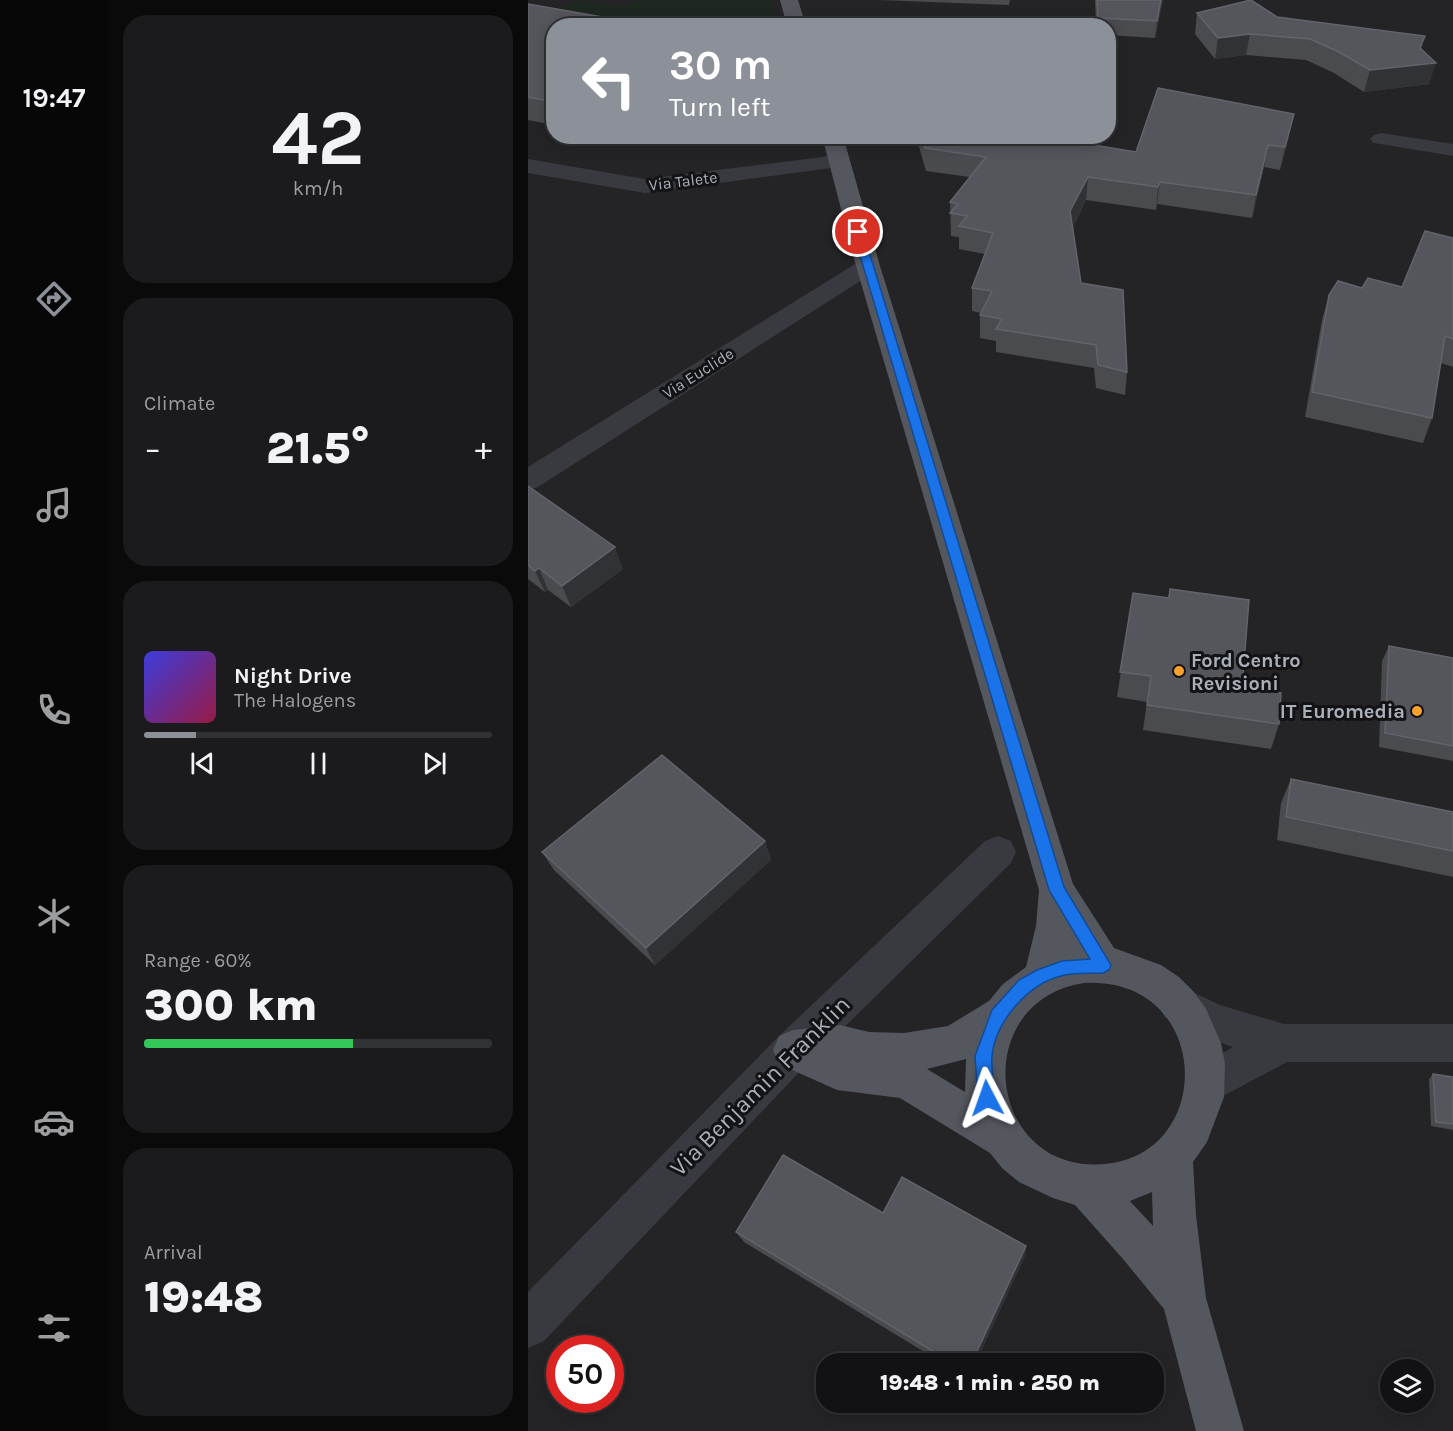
<!DOCTYPE html>
<html lang="en">
<head>
<meta charset="utf-8">
<style>
	body { margin:0; font-family:Karla,sans-serif; background:#1b1b1d; color:#f1f3f6; height:100vh; display:flex; flex-direction:column; font-size:22px; white-space:nowrap }
	* { box-sizing:border-box; margin:0 }
	p { font-size:20px; color:#9c9ea0 }
	.icon { flex:none; width:33px; height:33px; fill:none; stroke:currentColor; stroke-width:2; stroke-linecap:round; stroke-linejoin:round }
	.map { position:relative; flex:1; overflow:hidden }
	.drawer { display:flex; flex-direction:column; gap:15px; padding:15px; background:#0a0a0b; width:420px }
	.drawer>* { flex:none }
	.hud { position:absolute; left:18px; top:18px; width:570px; height:126px; border-radius:24px; box-shadow:0 3px 15px #0003,0 0 0 2px #313234; background:#8c9099; color:#fff; overflow:hidden }
	.tools { position:absolute; left:852px; top:1359px; display:grid; gap:12px }
	.tools a { display:grid; place-items:center; width:54px; height:54px; border-radius:50%; background:#121214; box-shadow:0 3px 15px #0003,0 0 0 2px #313234; font-size:30px }
	.speed { position:absolute; left:18px; top:1335px; display:flex; gap:12px; font-size:30px; font-weight:700; text-align:center }
	.speed>* { display:grid; place-content:center; width:78px; height:78px; border-radius:50%; background:#121214; box-shadow:0 3px 15px #0003,0 0 0 2px #313234; line-height:1 }
	.speed .limit { border:9px solid #d22; background:#fff; color:#111 }
	.pin { position:absolute; display:grid; place-items:center; width:51px; height:51px; color:#fff; margin:-26px; border:3px solid #fff; border-radius:50%; box-shadow:0 2px 6px #0007 }
	.me { position:absolute; width:66px; margin:-33px; rotate:356deg; stroke-linejoin:round; filter:drop-shadow(0 0 4px #0008) }
	.turn { display:flex; align-items:center; gap:21px; height:126px; padding:0 24px; font-size:27px }
	.turn .icon { width:78px; height:78px; stroke-width:2.5 }
	.turn b { display:block; font-size:42px; line-height:51px }
	.big { font-size:45px; font-weight:800; line-height:1.1 }
	.drawer .widget { flex:1; display:flex; flex-direction:column; justify-content:center; gap:9px; min-width:0; padding:0 21px; border-radius:24px; background:#1b1b1d }
	.drawer .dial { align-items:center; gap:0 }
	.dial b { font-size:78px; line-height:1 }
	.song { display:flex; align-items:center; gap:18px }
	.cover { width:72px; height:72px; border-radius:9px; background:linear-gradient(135deg,hsl(240 70% 55%),hsl(340 70% 35%)) }
	.played { height:6px; border-radius:3px; background:linear-gradient(90deg,#8c9099 15%,#313234 15%) }
	.keys { display:flex; justify-content:space-around; direction:ltr }
	.heat { display:flex; justify-content:space-between; align-items:center; font-size:33px; direction:ltr }
	.charge { height:9px; border-radius:4px; background:linear-gradient(90deg,#34c759 60%,#313234 0) }
	.trip { position:absolute; left:288px; top:1353px; width:348px; height:60px; border-radius:24px; background:#121214; box-shadow:0 3px 15px #0003,0 0 0 2px #313234; font-weight:800; line-height:60px; text-align:center }
	main { display:flex; flex:1; min-height:0 }
	.dock { display:flex; flex-direction:column; width:108px; justify-content:space-around; align-items:center; background:#070708; color:#9c9ea0 }
	.dock .icon { width:42px; height:42px }
	.dock .current { color:#8c9099 }
	.dock b { font-size:27px; color:#f1f3f6 }
	.map>svg:first-child { display:block }
</style>
</head>
<body>
<main>
<nav class="dock">
<b>19:47</b>
<svg class="icon current" aria-label="directions" viewBox="0 0 24 24"><path d="M12 3l9 9-9 9-9-9zM9 14v-3h6M13 9l2 2-2 2"/></svg>
<svg class="icon" aria-label="music" viewBox="0 0 24 24"><path d="M9 18V5l10-2v13"/><circle cx="6" cy="18" r="3"/><circle cx="16" cy="16" r="3"/></svg>
<svg class="icon" aria-label="phone" viewBox="0 0 24 24"><path d="M5 4h4l2 5-3 2q2 4 5 5l2-3 5 2v4C11 20 4 13 5 4z"/></svg>
<svg class="icon" aria-label="climate" viewBox="0 0 24 24"><path d="M12 3v18M4 7l16 10M4 17L20 7"/></svg>
<svg class="icon" aria-label="car" viewBox="0 0 24 24"><path d="M5 17H2v-5l4-1 3-4h7l3 4 3 1v5h-3M9 17h6M6 11h13"/><circle cx="7" cy="17" r="2"/><circle cx="17" cy="17" r="2"/></svg>
<svg class="icon" aria-label="filters" viewBox="0 0 24 24"><path d="M4 7h16M4 17h16"/><circle cx="9" cy="7" r="2"/><circle cx="15" cy="17" r="2"/></svg>
</nav>
<section class="drawer">
<div class="widget dial"><b>42</b><p>km/h</p></div>
<div class="widget"><p>Climate</p>
<div class="heat"><a>−</a><b class="big">21.5°</b><a>+</a></div>
</div>
<div class="widget">
<div class="song"><i class="cover"></i><div><b>Night Drive</b><p>The Halogens</p></div></div>
<div class="played"></div>
<div class="keys"><svg class="icon" aria-label="previous" viewBox="0 0 24 24"><path d="M18 5L8 12l10 7zM5 5v14"/></svg><svg class="icon" aria-label="pause" viewBox="0 0 24 24"><path d="M8 5v14M16 5v14"/></svg><svg class="icon" aria-label="next" viewBox="0 0 24 24"><path d="M6 5l10 7-10 7zM19 5v14"/></svg></div>
</div>
<div class="widget"><p>Range · 60%</p><b class="big">300 km</b><div class="charge"></div></div>
<div class="widget"><p>Arrival</p><b class="big">19:48</b></div>
</section>
<div class="map">
<svg width="925" height="1431" viewBox="0 0 925 1431">
	<rect width="100%" height="100%" fill="#18181a"/>
	<path fill="#242427" fill-rule="evenodd" d="M 0,0 L 925,0 L 925,1431 L 0,1431 ZM 26,26 L 580,26 L 580,136 L 26,136 ZM 32,1348 L 82,1348 L 82,1400 L 32,1400 ZM 298,1364 L 626,1364 L 626,1402 L 298,1402 ZM 862,1370 L 896,1370 L 896,1402 L 862,1402 Z"/>
	<path fill="#1f2820" d="M 48,0 L 96,7 L 110,0 L 244,0 L 251,25 L 49,26 L 13,20 Z"/>
	<g fill="none" stroke-linecap="round" stroke-linejoin="round">
		<g fill="#383a3f" fill-rule="evenodd">
			<path d="M 853,133 L 925,144 L 925,156 L 846,143 L 842,139 L 846,135 Z"/>
			<path d="M 310,155 L 318,156 L 321,161 L 318,166 L 117,193 L 0,173 L 0,159 L 117,179 Z"/>
			<path d="M 340,259 L 348,261 L 352,266 L 348,271 L 10,487 L 0,490 L 0,467 L 332,261 Z"/>
			<path d="M 470,836 L 483,841 L 488,852 L 483,863 L 279,1064 L 16,1341 L 0,1348 L 0,1292 L 251,1036 L 457,841 Z"/>
			<path d="M 650,985 L 692,1005 L 756,1024 L 925,1024 L 925,1062 L 759,1062 L 680,1104 L 666,1098 L 660,1084 L 666,1070 L 705,1047 L 672,1035 L 636,1017 L 631,1004 L 636,991 Z"/>
		</g>
		<g fill="#54575e" fill-rule="evenodd">
			<path d="M 252,0 L 270,0 L 278,26 L 259,26 Z"/>
			<path d="M 294,136 L 315,136 L 352,266 L 545,884 L 586,948 L 633,965 L 651,977 L 666,992 L 678,1009 L 693,1043 L 697,1064 L 696,1097 L 679,1142 L 665,1162 L 668,1215 L 678,1298 L 716,1431 L 668,1431 L 636,1309 L 595,1259 L 547,1205 L 525,1198 L 491,1182 L 474,1168 L 462,1153 L 372,1098 L 309,1090 L 251,1064 L 245,1050 L 251,1036 L 265,1030 L 312,1025 L 341,1032 L 376,1033 L 420,1026 L 461,1001 L 475,984 L 498,967 L 508,926 L 511,890 L 328,266 ZM 556,983 C 684,976 689,1153 578,1164 C 458,1175 439,1001 556,983 ZM 438,1059 L 437,1092 L 399,1069 ZM 624,1192 L 625,1226 L 602,1201 Z"/>
		</g>
	</g>
	<g fill="#494b4f">
		<path d="M 351,0 L 482,0 L 481,5 Z"/>
		<path d="M 567,0 L 635,0 L 627,38 L 580,35 L 580,26 L 568,26 Z"/>
		<path d="M 0,4 L 26,26 L 26,125 L 0,120 Z"/>
		<path d="M 669,13 L 749,17 L 893,50 L 901,84 L 836,92 L 806,73 L 778,60 L 718,55 L 687,59 L 667,34 Z"/>
		<path d="M 388,136 L 533,136 L 532,139 L 608,152 L 761,136 L 752,170 L 736,167 L 724,218 L 629,204 L 628,210 L 558,200 L 545,227 L 553,283 L 599,372 L 597,395 L 568,388 L 566,368 L 468,352 L 468,341 L 452,338 L 452,315 L 453,313 L 444,311 L 444,288 L 457,254 L 431,249 L 431,237 L 423,236 L 422,202 L 442,177 L 398,171 Z"/>
		<path d="M 925,238 L 925,367 L 913,363 L 904,418 L 895,443 L 777,417 L 794,320 L 801,295 L 834,288 L 874,287 Z"/>
		<path d="M 0,486 L 95,569 L 43,607 L 20,590 L 17,592 L 0,579 Z"/>
		<path d="M 642,589 L 714,687 L 751,724 L 743,749 L 615,730 L 619,702 L 589,697 L 605,593 L 640,598 Z"/>
		<path d="M 861,646 L 925,658 L 925,761 L 851,747 L 854,661 Z"/>
		<path d="M 763,779 L 925,812 L 925,877 L 749,840 L 753,803 Z"/>
		<path d="M 237,841 L 243,860 L 127,965 L 26,870 L 14,852 Z"/>
		<path d="M 905,1074 L 925,1077 L 925,1130 L 903,1126 L 901,1079 Z"/>
		<path d="M 355,1213 L 498,1246 L 497,1256 L 447,1364 L 416,1364 L 216,1242 L 208,1232 Z"/>
	</g>
	<g fill="#313235">
		<path d="M 633,0 L 635,0 L 627,38 L 629,21 Z"/>
		<path d="M 722,34 L 718,55 L 687,59 L 690,38 Z"/>
		<path d="M 897,36 L 891,57 L 908,63 L 901,84 L 836,92 L 842,70 L 892,48 Z"/>
		<path d="M 766,114 L 761,136 L 752,170 L 757,147 Z"/>
		<path d="M 523,136 L 533,136 L 521,161 Z"/>
		<path d="M 740,145 L 736,167 L 724,218 L 728,195 Z"/>
		<path d="M 560,177 L 558,200 L 541,234 L 542,211 Z"/>
		<path d="M 632,182 L 629,204 L 628,210 L 630,187 Z"/>
		<path d="M 87,547 L 95,569 L 43,607 L 34,586 Z"/>
		<path d="M 11,568 L 20,590 L 17,592 L 7,571 Z"/>
		<path d="M 237,841 L 243,860 L 127,965 L 118,948 Z"/>
		<path d="M 498,1246 L 497,1256 L 447,1364 L 443,1364 Z"/>
	</g>
	<g fill="#54565b" stroke="#61646a" stroke-width="1.5">
		<path d="M 569,0 L 633,0 L 629,21 L 570,18 Z"/>
		<path d="M 723,0 L 749,17 L 897,36 L 892,48 L 908,63 L 842,70 L 811,52 L 782,39 L 722,34 L 690,38 L 669,13 Z"/>
		<path d="M 0,4 L 126,26 L 26,26 L 26,102 L 0,97 Z"/>
		<path d="M 630,88 L 766,114 L 757,147 L 740,145 L 728,195 L 632,182 L 630,187 L 560,177 L 542,211 L 553,283 L 595,290 L 599,372 L 570,365 L 568,345 L 468,329 L 474,319 L 452,315 L 464,291 L 444,288 L 465,233 L 431,226 L 439,216 L 422,213 L 430,204 L 422,202 L 458,157 L 397,148 L 394,136 L 523,136 L 522,138 L 608,152 Z"/>
		<path d="M 897,231 L 925,238 L 925,339 L 917,336 L 904,418 L 784,392 L 801,295 L 810,281 L 834,288 L 840,278 L 874,287 Z"/>
		<path d="M 0,486 L 87,547 L 34,586 L 11,568 L 7,571 L 0,565 Z"/>
		<path d="M 642,589 L 721,600 L 714,687 L 753,693 L 751,724 L 619,705 L 623,676 L 592,672 L 605,593 L 641,598 Z"/>
		<path d="M 861,646 L 925,658 L 925,746 L 857,733 Z"/>
		<path d="M 134,755 L 237,841 L 118,948 L 14,852 Z"/>
		<path d="M 763,779 L 925,812 L 925,851 L 758,817 Z"/>
		<path d="M 905,1074 L 925,1077 L 925,1124 L 908,1122 Z"/>
		<path d="M 255,1155 L 355,1213 L 374,1177 L 498,1246 L 443,1364 L 426,1364 L 208,1232 Z"/>
	</g>
	<path fill="#1a73e8" stroke="#114b97" stroke-width="1.5" d="M 327,230 L 335,232 L 536,887 L 583,965 L 581,970 L 575,973 C 562,974 546,972 533,976 C 500,984 467,1022 464,1056 C 463,1070 466,1085 467,1098 L 465,1104 L 459,1107 L 453,1104 L 450,1098 L 447,1056 L 464,1010 L 491,980 L 509,970 L 534,961 L 562,959 L 521,890 L 325,232 Z"/>
	<g fill="#fba22e" stroke="#131315" stroke-width="2">
		<circle cx="651" cy="671" r="6"/>
		<circle cx="889" cy="711" r="6"/>
	</g>
	<g text-anchor="middle" dominant-baseline="central" stroke-width="6" stroke-linejoin="round" paint-order="stroke">
		<g font-size="16" fill="#a9b0ba" stroke="#131315">
			<text transform="translate(155 181) rotate(-7)">Via Talete</text>
			<text transform="translate(170 373) rotate(-32)">Via Euclide</text>
		</g>
		<g font-size="20" font-weight="bold" fill="#a9b0ba" stroke="#131315" text-anchor="start">
			<text x="663" y="660">Ford Centro<tspan x="663" dy="23">Revisioni</tspan></text>
			<text x="877" y="711" text-anchor="end">IT Euromedia</text>
		</g>
		<g font-size="24" fill="#a9b0ba" stroke="#131315">
			<text transform="translate(232 1086) rotate(-45)">Via Benjamin Franklin</text>
		</g>
	</g>
</svg>
<div class="tools">
<a><svg class="icon" aria-label="layers" viewBox="0 0 24 24"><path d="M12 4l9 5-9 5-9-5zM3 14l9 5 9-5"/></svg></a>
</div>
<div class="speed"><div class="limit">50</div></div>
<div class="pin" style="left:330px;top:232px;background:#d93025"><svg class="icon" aria-label="arrive" viewBox="0 0 24 24"><path d="M6 21V4h12l-3 4 3 4H6"/></svg></div>
<svg class="me" style="left:459px;top:1098px" viewBox="-20 -20 40 40"><path d="M0-17L14 15 0 8-14 15z" fill="#1a73e8" stroke="#fff" stroke-width="4"/></svg>
<div class="trip">19:48 · 1 min · 250 m</div>
<div class="hud">
<div class="turn"><svg class="icon" aria-label="left" viewBox="0 0 24 24"><path d="M17 20v-9H6M10 6l-5 5 5 5"/></svg><div><b>30 m</b>Turn left</div></div>
</div>
</div>
</main>
</body>
</html>
